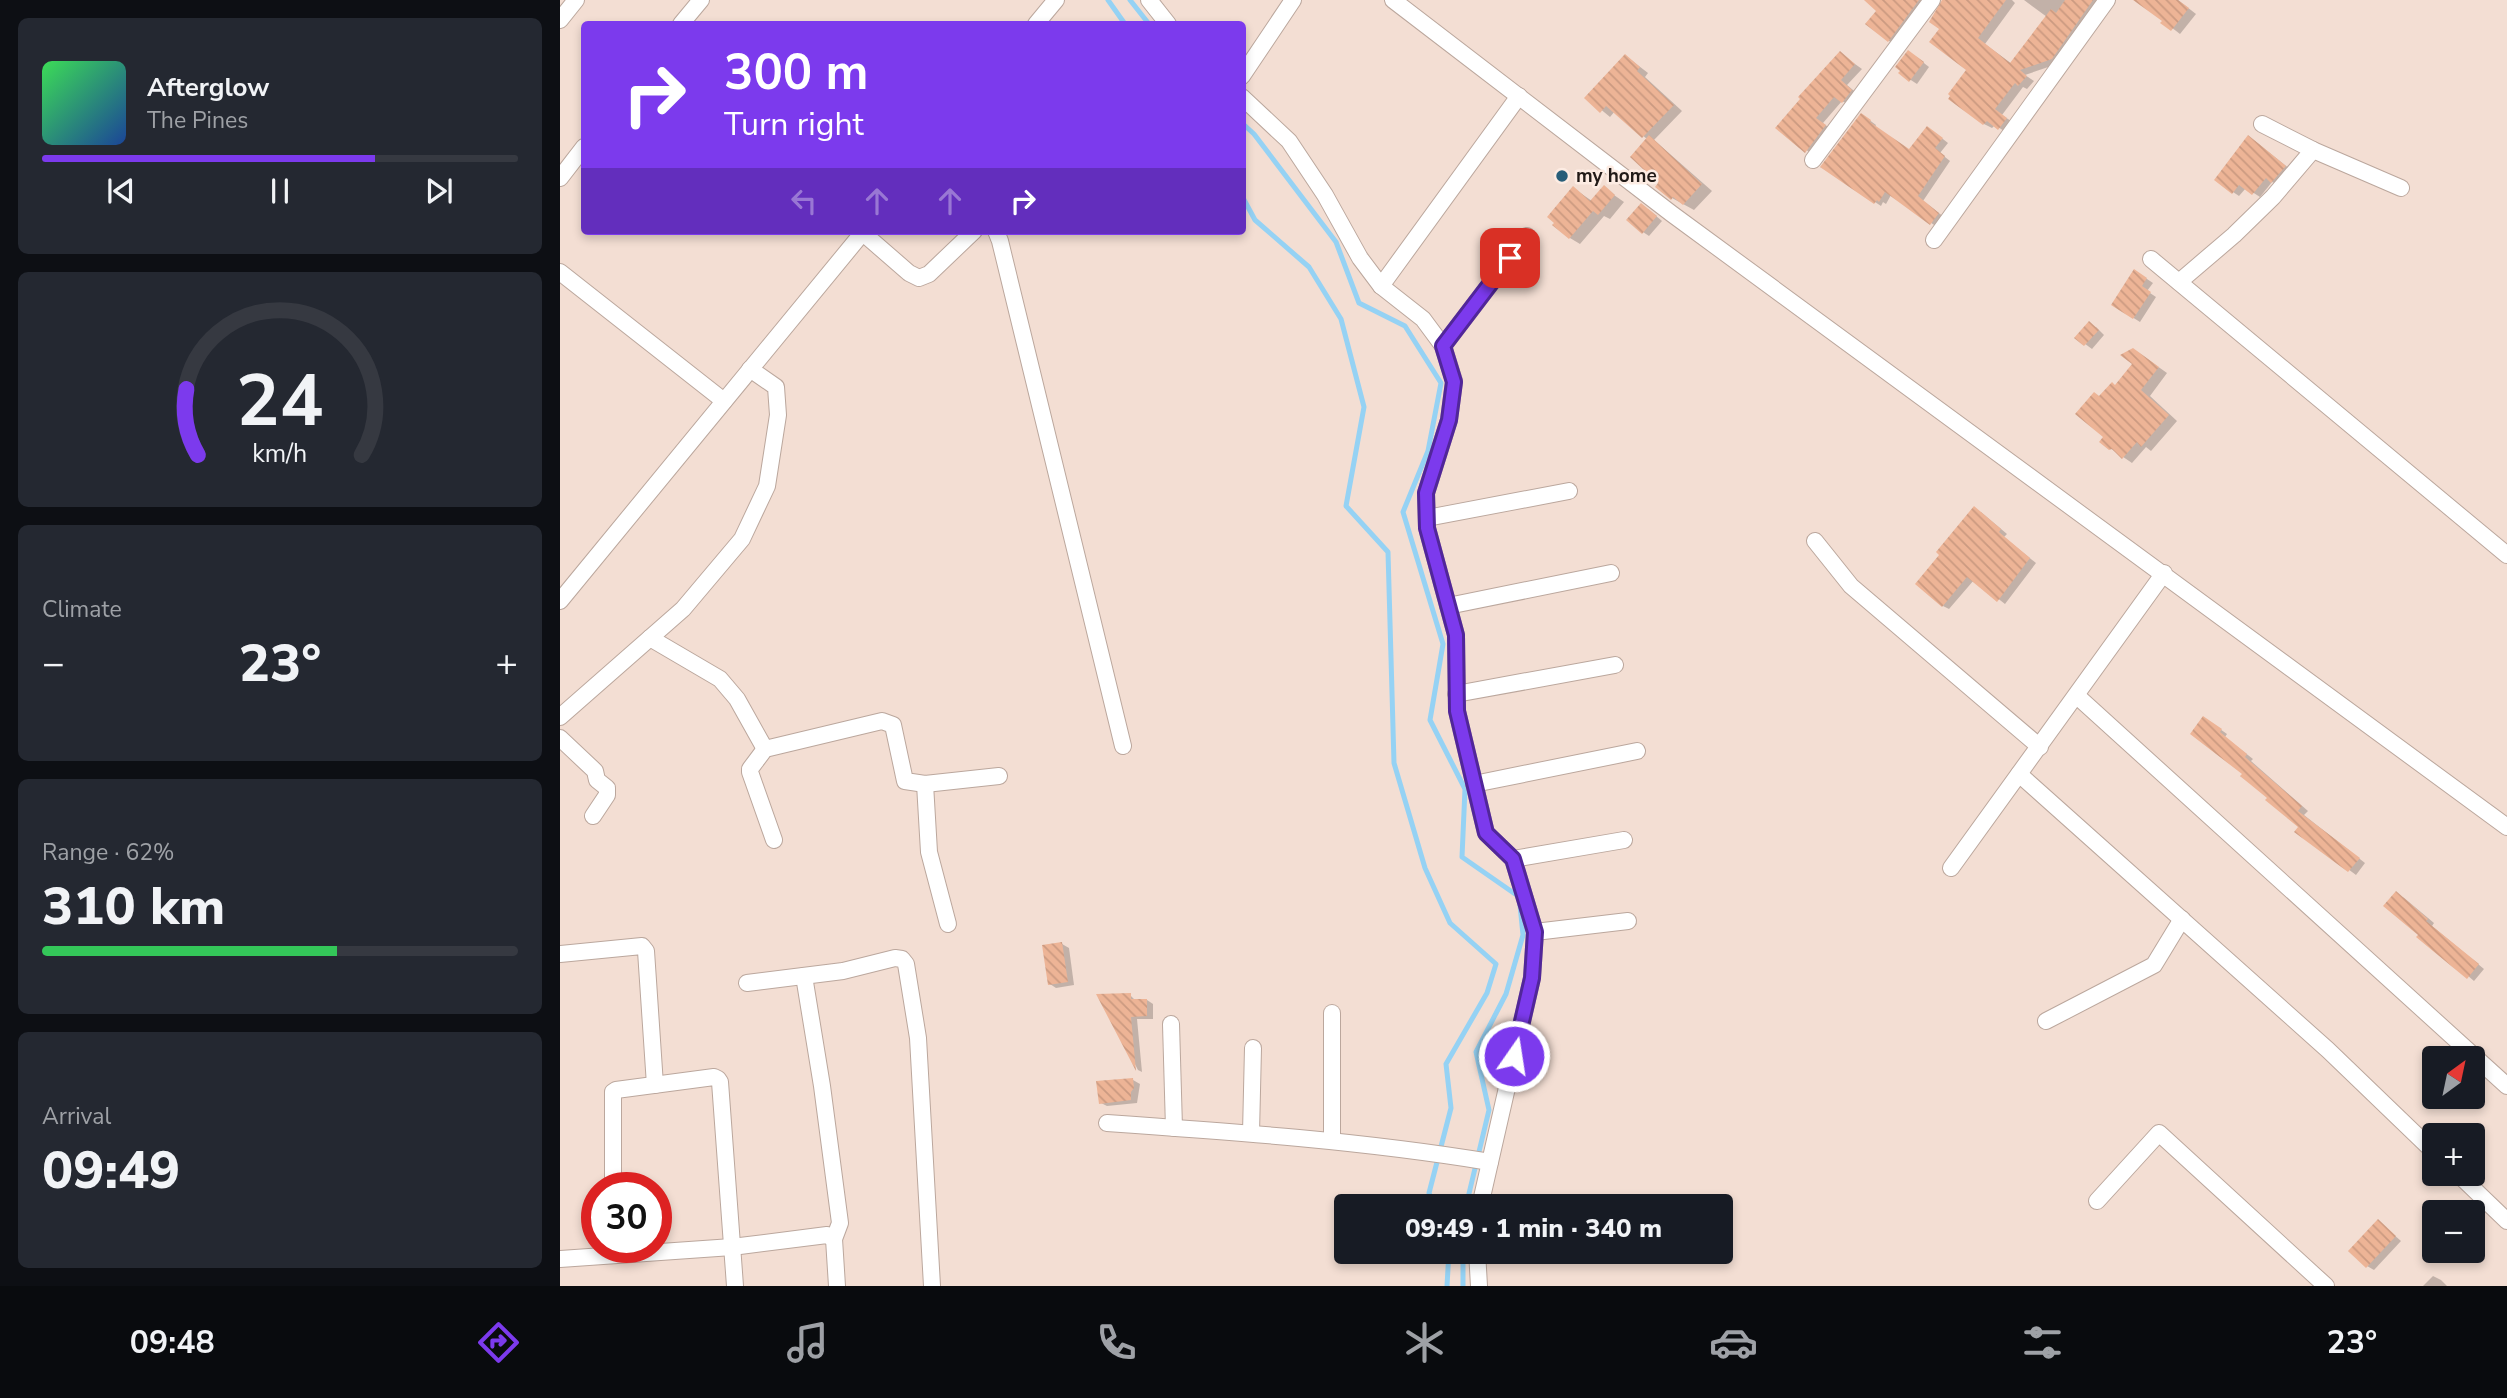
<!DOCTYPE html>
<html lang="en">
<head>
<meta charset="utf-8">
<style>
	body { margin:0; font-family:"Nunito Sans",sans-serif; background:#242831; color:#f1f3f6; height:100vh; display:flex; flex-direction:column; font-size:26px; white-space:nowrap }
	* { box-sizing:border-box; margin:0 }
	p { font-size:23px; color:#9ea1a6 }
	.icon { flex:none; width:38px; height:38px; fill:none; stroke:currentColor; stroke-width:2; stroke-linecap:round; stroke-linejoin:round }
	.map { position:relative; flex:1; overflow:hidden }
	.details { display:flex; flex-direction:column; gap:18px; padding:18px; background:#0d0f14; width:560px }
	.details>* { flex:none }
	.top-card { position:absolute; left:21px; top:21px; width:665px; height:214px; border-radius:7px; box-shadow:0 4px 10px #0003; background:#7c3aed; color:#fff; overflow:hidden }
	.needle { width:46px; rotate:33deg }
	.controls { position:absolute; left:1862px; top:1046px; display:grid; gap:14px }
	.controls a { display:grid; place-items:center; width:63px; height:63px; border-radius:7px; background:#171b24; box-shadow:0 4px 10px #0003; font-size:35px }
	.speed { position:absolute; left:21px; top:1172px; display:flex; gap:14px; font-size:35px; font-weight:700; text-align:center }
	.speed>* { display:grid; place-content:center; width:91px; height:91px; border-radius:50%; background:#171b24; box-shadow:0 4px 10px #0003; line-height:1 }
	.speed .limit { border:10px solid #d22; background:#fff; color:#111 }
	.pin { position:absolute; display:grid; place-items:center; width:60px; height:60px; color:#fff; margin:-30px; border-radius:14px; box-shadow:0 4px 10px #0006 }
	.me { position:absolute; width:77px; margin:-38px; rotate:13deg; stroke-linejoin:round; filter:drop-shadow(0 0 5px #0008) }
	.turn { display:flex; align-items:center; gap:24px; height:147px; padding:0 28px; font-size:32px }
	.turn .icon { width:91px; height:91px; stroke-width:2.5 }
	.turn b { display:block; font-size:49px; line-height:60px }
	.lanes { display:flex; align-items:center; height:66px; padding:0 28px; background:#0003; justify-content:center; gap:35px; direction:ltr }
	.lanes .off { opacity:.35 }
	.big { font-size:52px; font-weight:800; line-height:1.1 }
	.details .tile { flex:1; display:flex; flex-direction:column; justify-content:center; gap:10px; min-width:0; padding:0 24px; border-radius:10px; background:#242831 }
	.details .dial { align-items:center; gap:0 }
	.dial svg { height:182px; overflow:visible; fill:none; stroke:#363941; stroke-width:7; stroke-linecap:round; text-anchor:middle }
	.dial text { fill:#f1f3f6; stroke:none }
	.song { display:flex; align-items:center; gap:21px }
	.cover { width:84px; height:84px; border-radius:10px; background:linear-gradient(135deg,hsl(130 70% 55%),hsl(220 70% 35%)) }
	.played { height:7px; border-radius:4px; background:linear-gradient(90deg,#7c3aed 70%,#363941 70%) }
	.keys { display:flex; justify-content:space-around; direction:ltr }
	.heat { display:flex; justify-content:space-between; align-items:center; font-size:38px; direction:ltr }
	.charge { height:10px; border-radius:5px; background:linear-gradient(90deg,#34c759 62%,#363941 0) }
	.trip { position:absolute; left:774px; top:1194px; width:399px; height:70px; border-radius:7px; background:#171b24; box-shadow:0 4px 10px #0003; font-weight:800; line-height:70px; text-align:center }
	.dock { display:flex; height:112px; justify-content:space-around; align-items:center; background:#090b0e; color:#9ea1a6 }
	.dock .icon { width:49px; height:49px }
	.dock .active { color:#7c3aed }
	.dock b { font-size:32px; color:#f1f3f6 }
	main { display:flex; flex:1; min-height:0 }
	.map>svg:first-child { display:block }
</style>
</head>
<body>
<main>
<section class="details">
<div class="tile">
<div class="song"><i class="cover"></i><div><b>Afterglow</b><p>The Pines</p></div></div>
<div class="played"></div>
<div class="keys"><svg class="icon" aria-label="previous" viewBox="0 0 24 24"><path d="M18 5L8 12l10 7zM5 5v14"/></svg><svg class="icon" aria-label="pause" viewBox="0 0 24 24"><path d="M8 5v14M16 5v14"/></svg><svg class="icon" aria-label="next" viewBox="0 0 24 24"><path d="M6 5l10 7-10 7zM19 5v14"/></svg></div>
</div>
<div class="tile dial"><svg viewBox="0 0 100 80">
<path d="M14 69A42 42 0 1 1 86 69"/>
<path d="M14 69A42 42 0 0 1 9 40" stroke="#7c3aed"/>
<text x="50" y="56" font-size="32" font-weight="700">24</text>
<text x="50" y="72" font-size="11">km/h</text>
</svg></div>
<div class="tile"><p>Climate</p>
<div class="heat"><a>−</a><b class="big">23°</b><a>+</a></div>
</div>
<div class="tile"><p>Range · 62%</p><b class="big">310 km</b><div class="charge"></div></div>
<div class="tile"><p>Arrival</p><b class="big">09:49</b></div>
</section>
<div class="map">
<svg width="1947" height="1286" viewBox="0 0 1947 1286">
	<defs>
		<pattern id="building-back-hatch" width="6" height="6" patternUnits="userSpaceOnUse" patternTransform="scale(1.75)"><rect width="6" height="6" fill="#edb496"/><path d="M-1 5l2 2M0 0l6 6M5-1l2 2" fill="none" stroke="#cb9a81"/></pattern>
	</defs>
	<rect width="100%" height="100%" fill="#f3ded3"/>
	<g fill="#0003">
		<path d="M 1309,0 L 1370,0 L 1337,45 L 1329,41 L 1318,11 Z"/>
		<path d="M 1383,0 L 1452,0 L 1455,3 L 1425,44 L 1452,64 L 1487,17 L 1464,0 L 1539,0 L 1500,63 L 1465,75 L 1474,81 L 1467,89 L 1463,87 L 1442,115 L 1454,123 L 1447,133 L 1435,125 L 1432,128 L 1424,124 L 1391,99 L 1409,70 L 1381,29 Z"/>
		<path d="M 1576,0 L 1618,0 L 1636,14 L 1620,34 Z"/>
		<path d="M 1281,54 L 1302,69 L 1287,85 L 1299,95 L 1291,106 L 1282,101 L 1263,123 L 1273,131 L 1254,156 L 1218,127 Z"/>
		<path d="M 1066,56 L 1088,73 L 1085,77 L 1122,111 L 1094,140 L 1152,191 L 1134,210 L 1112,198 L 1101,183 L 1088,140 L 1055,111 L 1050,117 L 1027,98 Z"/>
		<path d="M 1355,56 L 1369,67 L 1357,84 L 1340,73 Z"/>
		<path d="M 1308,119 L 1316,125 L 1315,127 L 1350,151 L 1374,132 L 1388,143 L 1380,153 L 1390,161 L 1363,201 L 1384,217 L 1377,227 L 1331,195 L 1326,204 L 1323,202 L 1321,206 L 1315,202 Z"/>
		<path d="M 1695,141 L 1731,170 L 1719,185 L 1712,182 L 1700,197 L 1686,188 L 1679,196 L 1673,192 Z"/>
		<path d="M 1013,188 L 1032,201 L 1044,188 L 1064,202 L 1050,219 L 1044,216 L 1020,244 L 1010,238 Z"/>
		<path d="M 1088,209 L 1102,221 L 1089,236 L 1083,232 Z"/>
		<path d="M 1575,271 L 1593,283 L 1587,291 L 1596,297 L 1580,322 L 1553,305 Z"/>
		<path d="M 1536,327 L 1544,335 L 1532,349 L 1517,338 Z"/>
		<path d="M 1583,356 L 1607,373 L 1590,396 L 1617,421 L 1591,451 L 1586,447 L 1572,463 L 1550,448 L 1545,437 L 1540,397 L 1556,387 Z"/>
		<path d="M 1421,512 L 1447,534 L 1444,537 L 1476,563 L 1445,604 L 1414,580 L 1389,609 L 1383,606 Z"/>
		<path d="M 1650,722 L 1667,734 L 1665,737 L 1693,759 L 1691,761 L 1748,811 L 1744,815 L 1805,863 L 1796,875 L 1737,831 L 1741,827 L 1685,774 Z"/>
		<path d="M 1843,897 L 1874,923 L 1872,926 L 1924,969 L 1914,981 L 1860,935 Z"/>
		<path d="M 502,944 L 509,948 L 514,985 L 496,988 L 490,984 Z"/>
		<path d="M 570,995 L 576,1001 L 587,1000 L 593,1004 L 593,1019 L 577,1019 L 582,1072 L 578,1070 L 539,996 Z"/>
		<path d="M 573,1080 L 580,1084 L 577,1103 L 547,1106 L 541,1103 Z"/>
		<path d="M 1818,1221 L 1841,1241 L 1814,1270 L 1807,1266 Z"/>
		<path d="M 1873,1276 L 1881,1280 L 1887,1286 L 1863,1286 Z"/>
	</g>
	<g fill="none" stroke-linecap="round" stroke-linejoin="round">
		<g stroke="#95d2f4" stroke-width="5">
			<path d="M 548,0 L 565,24"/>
			<path d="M 570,0 L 589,24"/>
			<path d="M 682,123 L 694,134 L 776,242 L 799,303 L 845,326 L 881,383 L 868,451 L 843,512 L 883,644 L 870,720 L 905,789 L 902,857 L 958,896"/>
			<path d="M 682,196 L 695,220 L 749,267 L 781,319 L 804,407 L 786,506 L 828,552 L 834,763 L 865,868 L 890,923 L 936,964 L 927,993 L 886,1064 L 891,1108 L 869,1193 L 874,1206"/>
			<path d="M 906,1206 L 929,1110 L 916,1052 L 946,994 L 963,935 L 960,905"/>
			<path d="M 903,1251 L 903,1286"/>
			<path d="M 887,1286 L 889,1251"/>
		</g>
	</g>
	<g fill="url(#building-back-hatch)">
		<path d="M 1304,0 L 1359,0 L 1328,42 L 1305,24 L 1316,11 Z"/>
		<path d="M 1382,0 L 1446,0 L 1418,38 L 1450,63 L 1491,9 L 1496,13 L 1505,0 L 1533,0 L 1492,59 L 1460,70 L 1467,76 L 1458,86 L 1455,83 L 1435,109 L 1447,118 L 1438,130 L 1427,121 L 1423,125 L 1388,99 L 1390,96 L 1388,94 L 1406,70 L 1369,42 L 1379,29 L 1369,22 Z"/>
		<path d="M 1573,0 L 1618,0 L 1629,8 L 1611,31 L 1600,23 L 1602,21 Z"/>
		<path d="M 1348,50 L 1364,62 L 1349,82 L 1338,73 L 1340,71 L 1335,67 Z"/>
		<path d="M 1280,51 L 1295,64 L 1281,80 L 1292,90 L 1282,103 L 1274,97 L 1256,118 L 1266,125 L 1245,153 L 1215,128 L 1240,99 L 1238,97 Z"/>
		<path d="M 1065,54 L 1080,67 L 1077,71 L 1114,105 L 1082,138 L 1046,106 L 1040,113 L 1024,98 Z"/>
		<path d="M 1301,113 L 1311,120 L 1310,122 L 1349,149 L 1367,126 L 1383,138 L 1375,148 L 1385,156 L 1358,196 L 1379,213 L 1370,225 L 1325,192 L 1319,202 L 1317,200 L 1314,204 L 1260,167 Z"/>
		<path d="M 1089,135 L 1142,184 L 1123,205 L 1113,197 L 1111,200 L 1095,187 L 1098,183 L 1070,157 Z"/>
		<path d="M 1688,135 L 1726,166 L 1711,183 L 1706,178 L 1692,195 L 1679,185 L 1672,194 L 1654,180 Z"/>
		<path d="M 1044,185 L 1055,195 L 1038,215 L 1033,211 L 1009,239 L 992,225 L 994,223 L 987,217 L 1013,186 L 1030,201 Z"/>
		<path d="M 1081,203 L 1097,216 L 1082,234 L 1066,220 Z"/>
		<path d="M 1574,269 L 1587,278 L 1582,286 L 1591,292 L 1573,319 L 1551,305 Z"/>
		<path d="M 1529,321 L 1539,330 L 1524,346 L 1514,338 Z"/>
		<path d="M 1573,348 L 1599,367 L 1581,390 L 1609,415 L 1581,447 L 1577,442 L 1562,459 L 1552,449 L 1549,450 L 1539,442 L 1543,437 L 1515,414 L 1534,392 L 1539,396 L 1552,382 L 1555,385 L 1572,364 L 1560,355 Z"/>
		<path d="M 1414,506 L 1441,529 L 1439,532 L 1470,558 L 1437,602 L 1407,577 L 1382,607 L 1355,584 L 1379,555 L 1376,552 Z"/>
		<path d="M 1643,716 L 1662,729 L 1660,732 L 1687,754 L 1685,757 L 1742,806 L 1738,811 L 1800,858 L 1788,872 L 1734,832 L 1738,827 L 1705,800 L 1707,798 L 1680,776 L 1682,774 L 1630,734 Z"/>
		<path d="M 1836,891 L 1868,919 L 1866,921 L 1919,964 L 1907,979 L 1856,937 L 1858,935 L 1823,906 Z"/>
		<path d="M 502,942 L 508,982 L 488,985 L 482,945 Z"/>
		<path d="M 571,993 L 571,999 L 587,999 L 587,1016 L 571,1017 L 576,1071 L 536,994 Z"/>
		<path d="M 573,1078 L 574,1088 L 571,1092 L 571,1100 L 539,1104 L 536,1081 Z"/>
		<path d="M 1818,1219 L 1836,1236 L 1806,1268 L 1788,1251 Z"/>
	</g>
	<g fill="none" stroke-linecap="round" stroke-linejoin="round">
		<g stroke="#bba79d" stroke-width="18">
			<g id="minor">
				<path d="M 589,0 L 608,24"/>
				<path d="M 833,0 L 1112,214 L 1947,827"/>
				<path d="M 0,20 L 16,0"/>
				<path d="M 121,24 L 141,0"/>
				<path d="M 476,24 L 496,0"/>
				<path d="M 682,76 L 733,0"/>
				<path d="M 682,97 L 729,141 L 765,195 L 800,258 L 821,286 L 863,319 L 883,346 L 894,381 L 889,420 L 866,493 L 867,528 L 896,635 L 897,711 L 926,833 L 953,859 L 975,932 L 972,978 L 920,1206"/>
				<path d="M 1702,124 L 1753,150 L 1841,188"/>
				<path d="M 1253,160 L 1372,0"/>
				<path d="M 0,178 L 24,147"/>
				<path d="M 436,231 L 440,241 L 563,746"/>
				<path d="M 303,233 L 349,273 L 359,278 L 369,274 L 414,231"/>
				<path d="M 1374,240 L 1547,0"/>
				<path d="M 1591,259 L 1947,555"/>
				<path d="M 0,272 L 164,401"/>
				<path d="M 1619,282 L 1674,235 L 1713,197 L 1753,150"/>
				<path d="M 821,286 L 959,96"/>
				<path d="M 883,346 L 967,236"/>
				<path d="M 867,518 L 1009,491"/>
				<path d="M 1255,541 L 1291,586 L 1480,747"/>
				<path d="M 0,601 L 304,231"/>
				<path d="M 888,606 L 1051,573"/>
				<path d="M 90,638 L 160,679 L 177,699 L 205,749"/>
				<path d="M 896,694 L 1055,665"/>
				<path d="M 1517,696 L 1947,1086"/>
				<path d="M 0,717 L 123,609 L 182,539 L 207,486 L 218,415 L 216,387 L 190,369"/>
				<path d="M 0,738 L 35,771 L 37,780 L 47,788 L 47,795 L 33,816"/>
				<path d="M 1459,774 L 1768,1050 L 1874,1152"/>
				<path d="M 365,784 L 369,852 L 388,924"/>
				<path d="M 914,784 L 1077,751"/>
				<path d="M 214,840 L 190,772 L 190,769 L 205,749 L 322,721 L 333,725 L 345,781 L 365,784 L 439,776"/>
				<path d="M 953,859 L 1064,840"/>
				<path d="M 1391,868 L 1604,573"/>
				<path d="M 975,932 L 1068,921"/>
				<path d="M 0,954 L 82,946 L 86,951 L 95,1085"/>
				<path d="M 244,976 L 262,1086 L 280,1223 L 274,1239 L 277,1286"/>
				<path d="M 187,983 L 283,971 L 335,958 L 342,959 L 346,964 L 358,1038 L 372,1286"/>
				<path d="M 772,1013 L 772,1140"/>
				<path d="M 1486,1021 L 1594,965 L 1622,919"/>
				<path d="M 611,1024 L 614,1128"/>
				<path d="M 547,1123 C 675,1132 803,1141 930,1162"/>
				<path d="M 691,1133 L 693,1048"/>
				<path d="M 1898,1174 L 1947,1221"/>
				<path d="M 53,1188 L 53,1092 L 56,1090 L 154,1077 L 158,1079 L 160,1082 L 175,1286"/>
				<path d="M 1537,1201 L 1599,1133 L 1766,1286"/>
				<path d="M 917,1251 L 919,1286"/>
				<path d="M 0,1259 L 172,1247 L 267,1235 L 274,1239"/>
			</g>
		</g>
		<use href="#minor" stroke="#fff" stroke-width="16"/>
	</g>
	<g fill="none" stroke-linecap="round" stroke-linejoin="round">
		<g stroke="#51269a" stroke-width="18">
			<path id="route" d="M 950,258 L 883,346 L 894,382 L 889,420 L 866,493 L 867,528 L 896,635 L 897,711 L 926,833 L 953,859 L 975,932 L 972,978 L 954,1056"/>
		</g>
		<use href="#route" stroke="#7c3aed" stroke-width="12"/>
	</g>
	<circle fill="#285e79" stroke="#fdece3" stroke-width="2.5" cx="1002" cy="176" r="7"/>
	<g text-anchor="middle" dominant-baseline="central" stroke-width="5" stroke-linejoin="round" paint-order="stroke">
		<g font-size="19" font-weight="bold" fill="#211a17" stroke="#fdece3" text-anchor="start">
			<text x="1016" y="176">my home</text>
		</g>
	</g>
</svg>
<div class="controls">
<a><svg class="needle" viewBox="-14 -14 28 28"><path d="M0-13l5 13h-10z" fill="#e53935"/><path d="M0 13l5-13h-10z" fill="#9ea1a6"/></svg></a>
<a>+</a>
<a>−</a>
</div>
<div class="speed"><div class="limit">30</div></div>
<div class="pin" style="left:950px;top:258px;background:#d93025"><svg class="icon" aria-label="arrive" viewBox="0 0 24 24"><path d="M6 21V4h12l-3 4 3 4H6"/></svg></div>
<svg class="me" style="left:954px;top:1056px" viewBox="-20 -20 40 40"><circle r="17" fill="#7c3aed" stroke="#fff" stroke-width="3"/><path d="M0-11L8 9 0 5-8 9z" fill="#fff"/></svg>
<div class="trip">09:49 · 1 min · 340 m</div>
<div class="top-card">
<div class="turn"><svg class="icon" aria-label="right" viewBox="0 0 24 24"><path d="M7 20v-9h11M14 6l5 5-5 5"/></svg><div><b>300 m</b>Turn right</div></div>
<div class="lanes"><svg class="icon off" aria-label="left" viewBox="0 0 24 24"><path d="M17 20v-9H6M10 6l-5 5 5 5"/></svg><svg class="icon off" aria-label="ahead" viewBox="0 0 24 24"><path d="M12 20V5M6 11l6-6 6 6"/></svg><svg class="icon off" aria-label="ahead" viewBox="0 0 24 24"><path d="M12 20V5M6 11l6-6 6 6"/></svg><svg class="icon" aria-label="right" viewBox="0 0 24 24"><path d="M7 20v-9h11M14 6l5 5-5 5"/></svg></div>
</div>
</div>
</main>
<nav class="dock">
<b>09:48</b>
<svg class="icon active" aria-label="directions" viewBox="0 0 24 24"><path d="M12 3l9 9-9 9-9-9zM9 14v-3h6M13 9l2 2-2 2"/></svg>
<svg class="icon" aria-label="music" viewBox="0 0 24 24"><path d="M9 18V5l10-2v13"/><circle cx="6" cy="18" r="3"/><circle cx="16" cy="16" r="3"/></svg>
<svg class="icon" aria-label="phone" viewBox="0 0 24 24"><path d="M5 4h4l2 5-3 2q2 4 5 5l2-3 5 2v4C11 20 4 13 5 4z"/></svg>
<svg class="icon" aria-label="climate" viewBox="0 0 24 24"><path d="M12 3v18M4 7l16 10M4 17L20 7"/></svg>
<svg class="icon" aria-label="car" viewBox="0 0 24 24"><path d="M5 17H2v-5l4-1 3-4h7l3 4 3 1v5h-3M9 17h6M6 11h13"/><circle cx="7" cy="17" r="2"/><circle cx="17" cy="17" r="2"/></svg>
<svg class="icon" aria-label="filters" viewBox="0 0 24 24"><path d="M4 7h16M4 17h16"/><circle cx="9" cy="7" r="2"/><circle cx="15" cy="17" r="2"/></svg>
<b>23°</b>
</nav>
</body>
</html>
